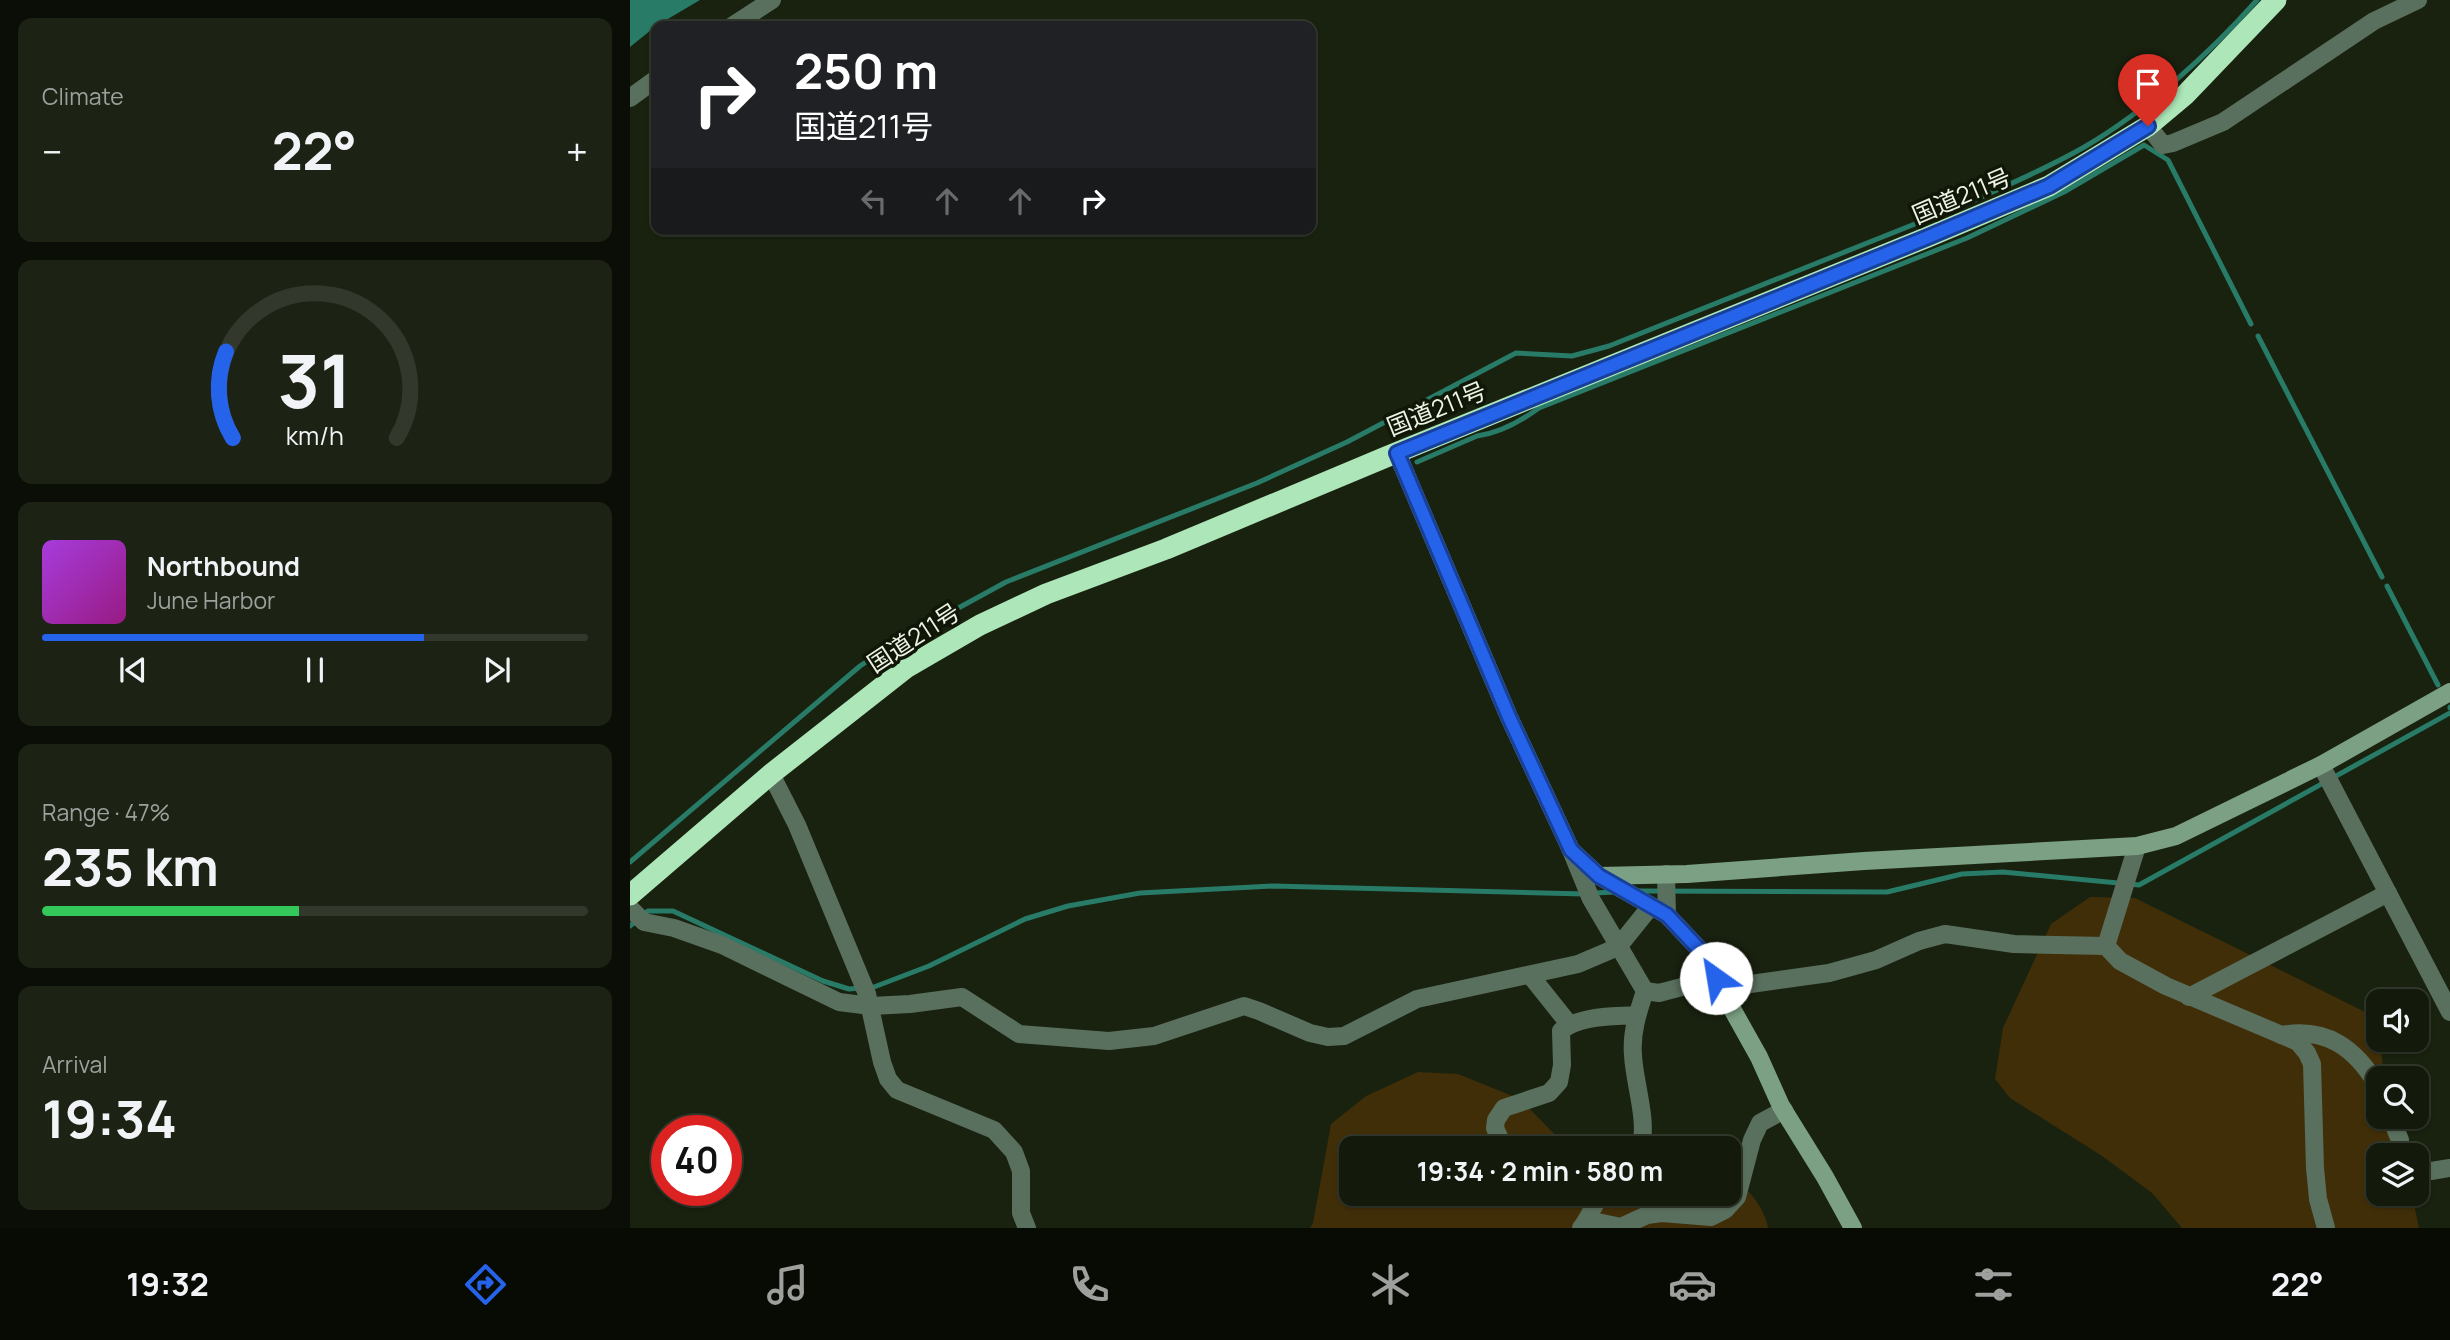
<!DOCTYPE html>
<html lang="en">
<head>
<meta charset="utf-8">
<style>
	body { margin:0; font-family:Manrope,"Noto Sans JP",sans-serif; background:#1c2214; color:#f1f3f6; height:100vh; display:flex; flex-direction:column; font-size:26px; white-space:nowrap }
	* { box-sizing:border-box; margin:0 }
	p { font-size:23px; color:#9da09d }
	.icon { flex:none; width:38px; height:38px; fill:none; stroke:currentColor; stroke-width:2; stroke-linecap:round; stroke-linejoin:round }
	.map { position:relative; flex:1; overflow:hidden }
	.drawer { display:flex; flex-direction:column; gap:18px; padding:18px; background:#0a0e06; width:630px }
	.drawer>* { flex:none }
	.hud { position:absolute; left:21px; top:21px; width:665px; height:214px; border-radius:14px; box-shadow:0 2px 5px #0004,0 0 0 2px #32382c; background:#202124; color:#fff; overflow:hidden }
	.tools { position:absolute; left:1736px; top:989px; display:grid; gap:14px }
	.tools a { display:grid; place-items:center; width:63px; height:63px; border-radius:14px; background:#13190b; box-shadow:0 2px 5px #0004,0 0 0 2px #32382c; font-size:35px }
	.speed { position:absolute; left:21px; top:1115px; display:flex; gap:14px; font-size:35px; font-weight:700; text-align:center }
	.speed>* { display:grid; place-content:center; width:91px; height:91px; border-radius:50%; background:#13190b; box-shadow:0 2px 5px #0004,0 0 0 2px #32382c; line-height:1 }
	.speed .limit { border:10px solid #d22; background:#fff; color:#111 }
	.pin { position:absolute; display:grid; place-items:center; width:60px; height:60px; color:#fff; margin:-72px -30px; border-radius:50% 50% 50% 0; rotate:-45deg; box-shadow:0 0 7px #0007 }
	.pin .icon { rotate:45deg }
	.me { position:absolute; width:77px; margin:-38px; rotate:328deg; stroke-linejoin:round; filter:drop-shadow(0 0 5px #0008) }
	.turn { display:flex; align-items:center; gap:24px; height:147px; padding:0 28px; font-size:32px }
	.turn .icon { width:91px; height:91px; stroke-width:2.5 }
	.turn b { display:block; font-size:49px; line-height:60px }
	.lanes { display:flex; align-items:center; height:66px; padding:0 28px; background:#0003; justify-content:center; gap:35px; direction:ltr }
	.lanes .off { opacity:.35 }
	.big { font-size:52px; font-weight:700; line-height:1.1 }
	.drawer .widget { flex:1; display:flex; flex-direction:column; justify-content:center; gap:10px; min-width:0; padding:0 24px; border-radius:14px; background:#1c2214 }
	.drawer .dial { align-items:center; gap:0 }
	.dial svg { height:182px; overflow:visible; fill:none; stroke:#32382c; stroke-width:7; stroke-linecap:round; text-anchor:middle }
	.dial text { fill:#f1f3f6; stroke:none }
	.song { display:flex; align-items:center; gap:21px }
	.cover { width:84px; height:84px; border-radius:10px; background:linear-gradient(135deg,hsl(280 70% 55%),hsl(310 70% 35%)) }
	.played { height:7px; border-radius:4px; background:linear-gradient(90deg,#2563eb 70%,#32382c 70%) }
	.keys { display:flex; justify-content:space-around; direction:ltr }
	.heat { display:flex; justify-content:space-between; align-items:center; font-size:38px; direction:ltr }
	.charge { height:10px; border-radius:5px; background:linear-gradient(90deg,#34c759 47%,#32382c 0) }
	.trip { position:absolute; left:709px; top:1136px; width:402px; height:70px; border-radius:14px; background:#13190b; box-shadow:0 2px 5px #0004,0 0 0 2px #32382c; font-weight:700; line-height:70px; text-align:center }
	.tab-bar { display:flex; height:112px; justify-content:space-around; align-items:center; background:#080a04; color:#9da09d }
	.tab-bar .icon { width:49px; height:49px }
	.tab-bar .on { color:#2563eb }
	.tab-bar b { font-size:32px; color:#f1f3f6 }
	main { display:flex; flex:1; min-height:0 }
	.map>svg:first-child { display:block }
</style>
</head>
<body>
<main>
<section class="drawer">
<div class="widget"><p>Climate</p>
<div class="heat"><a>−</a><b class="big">22°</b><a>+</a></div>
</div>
<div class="widget dial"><svg viewBox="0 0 100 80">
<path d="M14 69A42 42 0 1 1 86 69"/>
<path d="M14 69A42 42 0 0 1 11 31" stroke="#2563eb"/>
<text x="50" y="56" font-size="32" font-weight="700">31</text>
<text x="50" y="72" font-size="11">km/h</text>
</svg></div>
<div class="widget">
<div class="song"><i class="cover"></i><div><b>Northbound</b><p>June Harbor</p></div></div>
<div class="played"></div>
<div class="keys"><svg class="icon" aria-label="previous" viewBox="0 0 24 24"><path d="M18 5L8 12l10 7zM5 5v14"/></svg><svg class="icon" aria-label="pause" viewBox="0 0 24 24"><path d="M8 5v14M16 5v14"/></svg><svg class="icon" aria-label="next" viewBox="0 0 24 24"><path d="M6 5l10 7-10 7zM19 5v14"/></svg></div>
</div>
<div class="widget"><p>Range · 47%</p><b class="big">235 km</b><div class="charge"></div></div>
<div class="widget"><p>Arrival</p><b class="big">19:34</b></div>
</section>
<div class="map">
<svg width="1820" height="1228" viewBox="0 0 1820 1228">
	<rect width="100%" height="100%" fill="#19210f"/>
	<g fill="#402e08">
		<path d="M 1460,897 L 1505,898 L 1735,1012 C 1752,1036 1751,1049 1754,1078 L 1748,1078 L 1748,1116 L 1762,1117 L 1772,1155 L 1748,1155 L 1748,1194 L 1782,1194 L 1789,1228 L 1552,1228 L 1522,1193 L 1472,1156 L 1380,1098 L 1365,1079 L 1373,1028 L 1421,924 Z"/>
		<path d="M 788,1072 L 828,1074 L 890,1099 L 938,1148 L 721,1148 L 721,1194 L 1099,1194 L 1099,1178 C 1117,1185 1135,1208 1138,1228 L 680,1228 L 683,1223 L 701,1124 L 736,1096 Z"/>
	</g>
	<path fill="#287b67" d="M 0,0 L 70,0 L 26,26 L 0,47 Z"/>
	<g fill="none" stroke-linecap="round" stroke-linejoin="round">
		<g stroke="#287b67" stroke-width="5">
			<path d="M 1628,336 L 1752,577"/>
			<path d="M 787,462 L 847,436 C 870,433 891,421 909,408 L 1337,238 L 1434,192 L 1514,145 L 1538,160 L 1621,324"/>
			<path d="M 1757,586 L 1808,685"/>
			<path d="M 1820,707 L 1820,708"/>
			<path d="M 0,862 L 230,666 L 268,641 L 376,582 L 627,483 L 717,442 L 886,353 L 942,356 L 979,346 L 1345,200 C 1382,183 1420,167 1456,146 C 1516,111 1581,52 1627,0"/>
			<path d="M 1009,891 L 1257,892 L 1332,874 L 1373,872 L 1509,885 L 1820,713"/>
			<path d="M 964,893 L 985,892"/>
			<path d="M 0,926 L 18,911 L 43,911 L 193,981 L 219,989 L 244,987 L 299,966 L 395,919 L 438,906 L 510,893 L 644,886 L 954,894"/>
		</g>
		<g stroke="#5a705e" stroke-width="18">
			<path d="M 102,26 L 142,0"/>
			<path d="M 0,98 L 26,79"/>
			<path d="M 1518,126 L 1533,145 L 1543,143 L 1593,122 L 1744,21 L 1788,0"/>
			<path d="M 1691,765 L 1820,1012"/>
			<path d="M 141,774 L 167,825 L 237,994 L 252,1062 L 258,1079 L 267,1090 L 364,1130 L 384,1152 L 391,1171 L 391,1213 L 397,1228"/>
			<path d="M 941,850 L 961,899 L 1015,991 C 1008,1012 1001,1033 1003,1055 C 1004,1082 1019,1123 1010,1148"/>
			<path d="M 1036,874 L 1037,915"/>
			<path d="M 0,908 L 14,922 L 44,928 L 92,945 L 209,1002 L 241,1006 L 280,1004 L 332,997 L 389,1034 L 479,1041 L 524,1036 L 614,1006 L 629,1011 L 680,1033 L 698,1037 L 714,1036 L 787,999 L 948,964 L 988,947 L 1021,906"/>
			<path d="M 1476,946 L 1507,846"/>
			<path d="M 900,975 L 939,1024"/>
			<path d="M 1092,988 L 1199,973 L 1246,960 L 1289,941 L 1315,934 L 1384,944 L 1476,946 L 1490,961 L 1536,986 L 1668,1042 L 1677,1053 L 1682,1064 L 1685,1168 L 1688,1199 L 1696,1228"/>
			<path d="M 1015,991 L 1029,993 L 1086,978"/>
			<path d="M 1559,997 L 1758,893"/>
			<path d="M 1651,1035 C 1697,1027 1725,1048 1748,1086"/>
			<path d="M 1760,1116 L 1770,1140 L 1769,1155"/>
			<path d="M 874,1148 L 865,1128 L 866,1120 L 874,1108 L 919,1093 L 929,1082 L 932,1065 L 931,1031 C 950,1015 983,1017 1007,1015"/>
			<path d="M 1787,1167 L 1801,1171 L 1820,1168"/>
			<path d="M 958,1220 L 991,1227 L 1017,1215 L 1032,1213 L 1081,1217 L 1095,1210 L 1107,1197 L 1122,1140 L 1130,1123 L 1154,1110"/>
			<path d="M 951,1228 C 960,1217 963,1204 972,1194"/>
		</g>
		<g stroke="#7ba083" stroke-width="18">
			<path d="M 767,453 L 879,717 L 941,850 L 969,876 L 1037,915 L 1068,948 L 1129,1057 L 1151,1106 L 1195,1177 L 1223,1228"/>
			<path d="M 969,876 L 1057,874 L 1234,861 L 1507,846 L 1546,836 L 1691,765 L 1820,692"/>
		</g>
		<path stroke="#ade6b9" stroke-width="21" d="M 0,895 L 141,774 L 276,668 L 350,625 L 416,594 L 536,549 L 756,457 L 1298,237 L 1419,186 L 1518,126 L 1555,95 L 1646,0"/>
	</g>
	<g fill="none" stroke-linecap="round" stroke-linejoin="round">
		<g stroke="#184099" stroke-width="18">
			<path id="route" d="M 1086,978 L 1068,948 L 1037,915 L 969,876 L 941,850 L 879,717 L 767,453 L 1298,237 L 1419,186 L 1518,126"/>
		</g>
		<use href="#route" stroke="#2563eb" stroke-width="12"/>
	</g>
	<g text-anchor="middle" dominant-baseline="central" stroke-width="7" stroke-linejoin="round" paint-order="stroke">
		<g font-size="24" fill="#edf3e7" stroke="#101706">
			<text transform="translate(1331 195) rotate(-23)">国道211号</text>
			<text transform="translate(806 408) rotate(-22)">国道211号</text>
			<text transform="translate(283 637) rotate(-33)">国道211号</text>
		</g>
	</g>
</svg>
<div class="tools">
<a><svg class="icon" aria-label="sound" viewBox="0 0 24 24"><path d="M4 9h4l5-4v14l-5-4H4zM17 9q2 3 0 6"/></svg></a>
<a><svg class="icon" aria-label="search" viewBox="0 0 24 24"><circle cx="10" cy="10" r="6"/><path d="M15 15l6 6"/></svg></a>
<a><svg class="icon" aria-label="layers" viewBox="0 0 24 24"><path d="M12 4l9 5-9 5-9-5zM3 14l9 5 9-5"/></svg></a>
</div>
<div class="speed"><div class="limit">40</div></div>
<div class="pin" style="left:1518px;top:126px;background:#d93025"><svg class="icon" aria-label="arrive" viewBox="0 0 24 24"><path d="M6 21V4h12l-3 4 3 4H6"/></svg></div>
<svg class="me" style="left:1086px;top:978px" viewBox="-20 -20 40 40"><circle r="19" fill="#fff"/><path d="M0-13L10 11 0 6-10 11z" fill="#2563eb"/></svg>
<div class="trip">19:34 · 2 min · 580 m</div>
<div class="hud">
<div class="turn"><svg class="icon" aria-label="right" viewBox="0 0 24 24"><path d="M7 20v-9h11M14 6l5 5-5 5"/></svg><div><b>250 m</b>国道211号</div></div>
<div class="lanes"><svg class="icon off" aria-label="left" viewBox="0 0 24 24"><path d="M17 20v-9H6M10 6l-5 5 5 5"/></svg><svg class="icon off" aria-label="ahead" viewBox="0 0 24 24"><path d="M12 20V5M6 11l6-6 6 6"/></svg><svg class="icon off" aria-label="ahead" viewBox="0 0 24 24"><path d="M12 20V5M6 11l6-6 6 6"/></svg><svg class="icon" aria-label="right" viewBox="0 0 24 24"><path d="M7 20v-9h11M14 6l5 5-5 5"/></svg></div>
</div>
</div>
</main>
<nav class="tab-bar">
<b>19:32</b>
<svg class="icon on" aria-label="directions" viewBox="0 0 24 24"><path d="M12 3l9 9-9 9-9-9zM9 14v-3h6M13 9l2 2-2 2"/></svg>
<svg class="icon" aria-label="music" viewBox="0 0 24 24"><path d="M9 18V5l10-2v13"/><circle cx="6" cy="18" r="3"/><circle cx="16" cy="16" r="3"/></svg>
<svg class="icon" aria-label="phone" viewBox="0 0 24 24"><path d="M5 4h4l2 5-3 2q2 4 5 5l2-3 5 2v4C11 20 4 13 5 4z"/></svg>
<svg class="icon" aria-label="climate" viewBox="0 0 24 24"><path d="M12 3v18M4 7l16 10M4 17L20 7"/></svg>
<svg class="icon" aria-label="car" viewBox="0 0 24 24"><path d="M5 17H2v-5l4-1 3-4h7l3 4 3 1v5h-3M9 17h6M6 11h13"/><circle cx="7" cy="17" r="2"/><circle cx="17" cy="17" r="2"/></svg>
<svg class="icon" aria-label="filters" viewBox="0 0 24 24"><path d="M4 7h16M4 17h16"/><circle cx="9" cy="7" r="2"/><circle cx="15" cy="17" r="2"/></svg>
<b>22°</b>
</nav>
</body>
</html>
